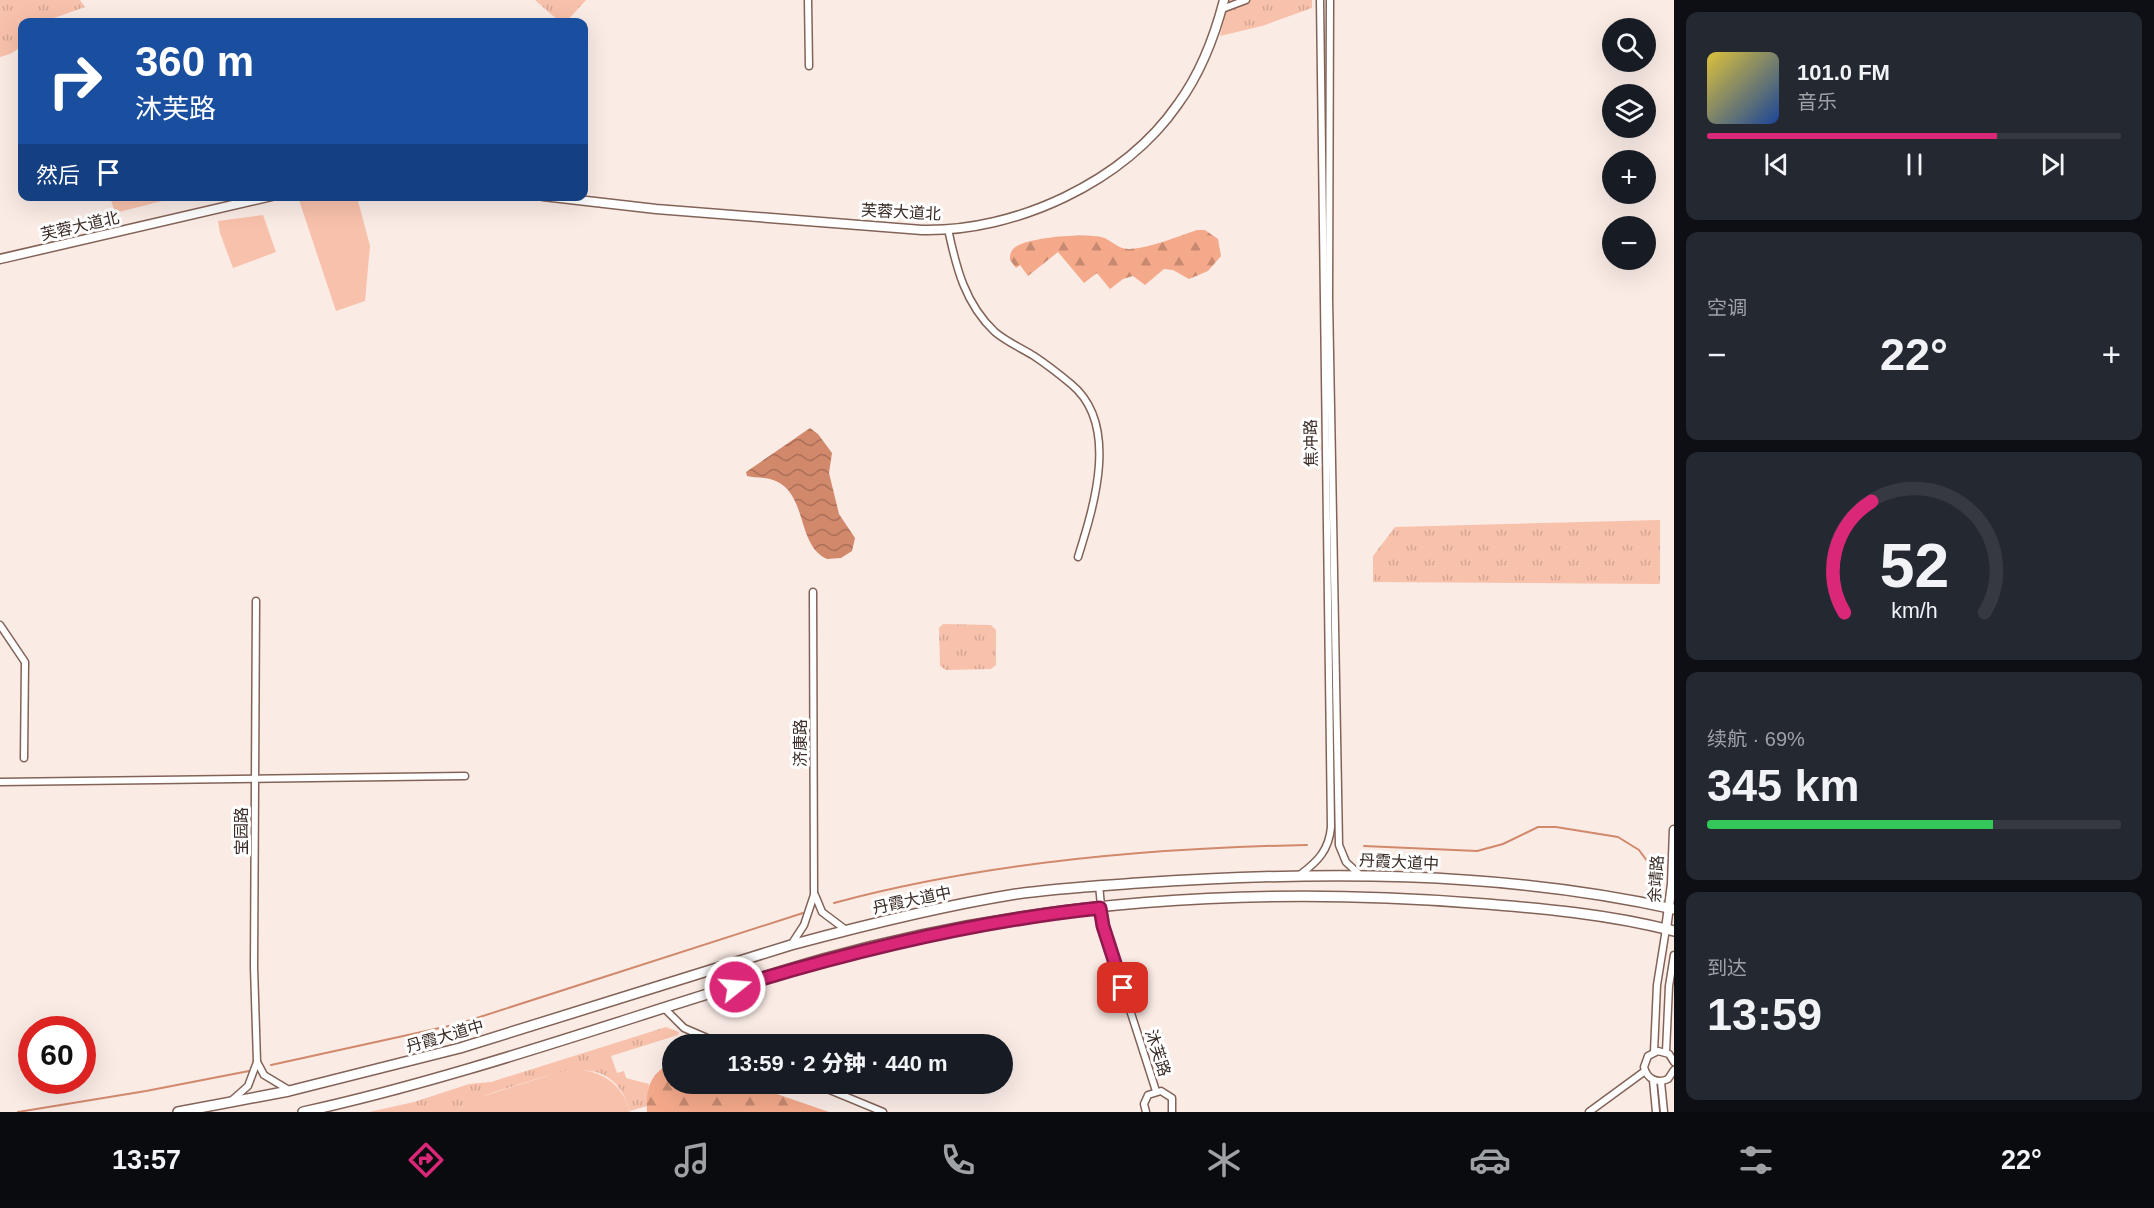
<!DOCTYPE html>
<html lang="zh">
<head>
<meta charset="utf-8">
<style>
	body { margin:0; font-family:Arial,"Noto Sans SC",sans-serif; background:#242831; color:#f1f3f6; height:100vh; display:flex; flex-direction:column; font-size:22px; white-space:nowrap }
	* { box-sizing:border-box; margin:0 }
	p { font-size:20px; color:#9ea1a6 }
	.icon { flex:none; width:33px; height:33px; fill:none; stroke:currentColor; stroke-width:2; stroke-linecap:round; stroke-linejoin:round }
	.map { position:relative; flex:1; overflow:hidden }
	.sheet { display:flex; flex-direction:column; gap:12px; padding:12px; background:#0d0f14; width:480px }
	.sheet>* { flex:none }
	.guide { position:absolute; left:18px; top:18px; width:570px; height:183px; border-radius:12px; box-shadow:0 6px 24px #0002; background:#1a4fa0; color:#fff; overflow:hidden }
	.buttons { position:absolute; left:1602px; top:18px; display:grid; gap:12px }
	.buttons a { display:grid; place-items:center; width:54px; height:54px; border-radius:50%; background:#171b24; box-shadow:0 6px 24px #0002; font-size:30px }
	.speed { position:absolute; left:18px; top:1016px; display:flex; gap:12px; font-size:30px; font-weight:700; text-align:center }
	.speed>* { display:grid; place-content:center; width:78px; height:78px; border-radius:50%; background:#171b24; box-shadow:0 6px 24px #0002; line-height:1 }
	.speed .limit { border:9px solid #d22; background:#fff; color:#111 }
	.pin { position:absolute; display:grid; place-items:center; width:51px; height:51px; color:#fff; margin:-26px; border-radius:12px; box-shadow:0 3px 9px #0006 }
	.me { position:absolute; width:66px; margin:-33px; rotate:73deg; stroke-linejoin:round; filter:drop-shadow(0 0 4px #0008) }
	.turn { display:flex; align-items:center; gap:21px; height:126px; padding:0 18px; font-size:27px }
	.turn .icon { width:78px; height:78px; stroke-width:2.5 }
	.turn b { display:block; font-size:42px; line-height:51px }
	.then { display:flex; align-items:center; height:57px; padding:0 18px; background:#0003; gap:12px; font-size:22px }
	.big { font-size:45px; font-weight:800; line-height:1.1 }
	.sheet .card { flex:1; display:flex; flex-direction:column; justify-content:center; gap:9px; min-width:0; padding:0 21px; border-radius:12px; background:#242831 }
	.sheet .dial { align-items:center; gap:0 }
	.dial svg { height:156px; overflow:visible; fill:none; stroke:#363941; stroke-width:7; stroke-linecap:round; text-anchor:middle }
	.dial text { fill:#f1f3f6; stroke:none }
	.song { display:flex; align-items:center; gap:18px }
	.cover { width:72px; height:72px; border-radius:9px; background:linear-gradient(135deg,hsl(50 70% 55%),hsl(220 70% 35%)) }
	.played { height:6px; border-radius:3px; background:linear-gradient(90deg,#db2777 70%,#363941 70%) }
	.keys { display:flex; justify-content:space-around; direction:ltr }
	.heat { display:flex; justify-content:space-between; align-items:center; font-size:33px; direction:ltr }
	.charge { height:9px; border-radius:4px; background:linear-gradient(90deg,#34c759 69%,#363941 0) }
	.trip { position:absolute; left:662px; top:1034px; width:351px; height:60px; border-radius:30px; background:#171b24; box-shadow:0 6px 24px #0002; font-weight:800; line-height:60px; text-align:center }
	.dock { display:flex; height:96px; justify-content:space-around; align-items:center; background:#090b0e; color:#9ea1a6 }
	.dock .icon { width:42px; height:42px }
	.dock .on { color:#db2777 }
	.dock b { font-size:27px; color:#f1f3f6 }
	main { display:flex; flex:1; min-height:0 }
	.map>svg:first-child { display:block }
</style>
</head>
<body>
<main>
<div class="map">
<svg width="1674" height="1112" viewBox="0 0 1674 1112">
	<defs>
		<pattern id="grass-tufts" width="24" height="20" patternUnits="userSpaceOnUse" patternTransform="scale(1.5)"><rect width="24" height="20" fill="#f8c1ab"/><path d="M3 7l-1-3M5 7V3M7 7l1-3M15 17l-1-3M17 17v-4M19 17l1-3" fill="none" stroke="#d5a693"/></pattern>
		<pattern id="forest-firs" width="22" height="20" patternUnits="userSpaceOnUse" patternTransform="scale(1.5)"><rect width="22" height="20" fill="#f5a98b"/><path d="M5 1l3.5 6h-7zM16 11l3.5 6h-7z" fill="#c78a71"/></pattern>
		<pattern id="water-waves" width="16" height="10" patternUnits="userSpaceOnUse" patternTransform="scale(1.5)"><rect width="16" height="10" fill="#d1886b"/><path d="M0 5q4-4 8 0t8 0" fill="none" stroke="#ab6f58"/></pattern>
	</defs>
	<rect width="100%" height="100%" fill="#faebe5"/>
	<g fill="url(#grass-tufts)">
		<path d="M 0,0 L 80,0 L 85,7 L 43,22 L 22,22 C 22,44 24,51 0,57 Z"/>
		<path d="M 535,0 L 586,0 L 566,22 L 560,22 Z"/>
		<path d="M 1228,0 L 1312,0 L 1312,8 L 1262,26 L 1220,36 Z"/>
		<path d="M 1660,520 L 1660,584 L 1373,582 L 1373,556 L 1395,527 Z"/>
		<path d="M 943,624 L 991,625 L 996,630 L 996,665 L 991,669 L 946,670 L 940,666 L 939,628 Z"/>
		<path d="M 666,1027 L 679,1032 L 678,1035 L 611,1056 L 617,1073 L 624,1071 L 626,1078 L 649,1084 L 647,1106 L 630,1111 C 612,1050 560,1072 517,1085 C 496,1092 474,1096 458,1112 L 369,1112 L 414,1102 L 469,1084 L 491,1082 Z"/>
	</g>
	<g fill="url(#forest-firs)">
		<path d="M 1197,230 L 1205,230 L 1218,239 L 1221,256 L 1208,271 L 1189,279 L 1173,270 L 1164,269 L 1145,285 L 1133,276 L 1123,279 L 1110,289 L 1097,273 L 1084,283 L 1058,252 L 1028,276 L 1020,265 L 1016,268 L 1010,260 C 1010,255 1010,252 1014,248 C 1027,237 1084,233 1101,237 C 1111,239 1118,250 1130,249 C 1153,247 1176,237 1197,230 Z"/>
		<path d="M 672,1063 L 672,1083 L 757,1083 L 771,1092 L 829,1112 L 647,1112 C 646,1090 649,1073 672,1063 Z"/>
	</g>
	<g fill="#f8c1ab">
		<path d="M 110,197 L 161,197 L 162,201 L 115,213 Z"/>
		<path d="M 323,197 L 357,197 L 370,246 L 365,301 L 336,311 L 299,200 Z"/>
		<path d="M 263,215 L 276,252 L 233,268 L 220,233 L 218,221 Z"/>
		<path d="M 569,1069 C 599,1069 622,1082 630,1112 L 458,1112 L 471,1100 Z"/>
	</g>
	<path fill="url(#water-waves)" d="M 810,428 L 818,434 L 832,453 L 829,473 L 839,514 L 855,538 L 852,551 L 841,558 L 827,559 C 795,545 809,489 770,479 C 763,477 754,478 747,476 L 746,472 Z"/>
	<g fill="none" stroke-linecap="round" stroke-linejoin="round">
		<g stroke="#d1886b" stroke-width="2">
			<path d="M 1364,846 L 1477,851 L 1503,844 L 1538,827 L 1556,827 L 1618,837 L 1639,850 L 1653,869"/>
			<path d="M 834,903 C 986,862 1149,848 1307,845"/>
			<path d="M 271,1065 L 458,1024 L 803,913"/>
			<path d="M 18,1112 L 146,1091 L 249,1071"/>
		</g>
		<g stroke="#836357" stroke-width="9">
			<g id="street">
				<path d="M 808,0 L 809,66"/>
				<path d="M 1330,0 L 1329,299 L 1339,845 L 1346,862 L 1359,874"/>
				<path d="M 1222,9 L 1246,0"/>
				<path d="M 948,229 C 956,267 965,304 995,332 C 1007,342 1021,348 1034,356 C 1046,364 1059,374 1071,384 C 1120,424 1094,506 1078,557"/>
				<path d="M 0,625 L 25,662 L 24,758"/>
				<path d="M 0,782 L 465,776"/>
				<path d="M 1301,874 C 1318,861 1329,850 1331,827 L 1320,0"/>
				<path d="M 1099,885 L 1103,926 L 1156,1091"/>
				<path d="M 815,895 L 822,912 L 846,930"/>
				<path d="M 791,945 L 804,925 L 814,895 L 813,592"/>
				<path d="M 665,1009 L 684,1028 L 721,1044"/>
				<path d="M 1654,1052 L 1657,985 L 1666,929"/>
				<path d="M 1666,1052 L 1669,986 L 1674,955"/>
				<path d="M 257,1062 L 264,1075 L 289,1090"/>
				<path d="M 1674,1062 L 1669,1054 L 1658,1051 L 1648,1056 L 1644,1067 C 1647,1079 1657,1084 1668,1079 L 1674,1070"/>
				<path d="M 1653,1080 L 1656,1112"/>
				<path d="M 1661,1082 L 1664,1112"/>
				<path d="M 813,1083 L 883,1112"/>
				<path d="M 231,1101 L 248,1086 L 257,1062 L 254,967 L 256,601"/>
				<path d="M 1146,1112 L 1144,1104 L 1148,1095 L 1161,1091 L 1172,1098 L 1172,1112"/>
				<path d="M 1589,1112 L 1645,1071"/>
			</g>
		</g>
		<g stroke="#836357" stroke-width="11">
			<g id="secondary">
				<path d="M 543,196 L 656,209 L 922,230 C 1016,232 1124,182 1178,104 C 1200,74 1215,35 1224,0"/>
				<path d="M 0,259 L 272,196"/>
				<path d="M 1666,929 L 1672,884 L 1674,830"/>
			</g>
		</g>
		<g stroke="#836357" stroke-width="12">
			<g id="primary">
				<path d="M 178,1112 L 289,1091 L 460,1048 L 791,945 C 865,925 941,906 1016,894 C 1057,888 1097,886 1138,883 C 1318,871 1497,870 1674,909"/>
				<path d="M 303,1112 C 480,1073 649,1009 823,959 C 1033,900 1256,886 1472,903 C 1540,908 1608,914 1674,931"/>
			</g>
		</g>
		<use href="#street" stroke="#fff" stroke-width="6"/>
		<use href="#secondary" stroke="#fff" stroke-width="8"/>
		<use href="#primary" stroke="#fff" stroke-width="9"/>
	</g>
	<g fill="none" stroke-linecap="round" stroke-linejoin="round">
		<g stroke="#8e194d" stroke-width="15">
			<path id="route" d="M 735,987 C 855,950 976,921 1100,908 L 1103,926 L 1123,988"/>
		</g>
		<use href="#route" stroke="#db2777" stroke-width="10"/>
	</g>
	<g text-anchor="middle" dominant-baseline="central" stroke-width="6" stroke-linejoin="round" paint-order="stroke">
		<g font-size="16" fill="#392b25" stroke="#fff">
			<text transform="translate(901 212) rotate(3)">芙蓉大道北</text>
			<text transform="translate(80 226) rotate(-13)">芙蓉大道北</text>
			<text transform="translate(1311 443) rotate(-91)">焦冲路</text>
			<text transform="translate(800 743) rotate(-90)">济康路</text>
			<text transform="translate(241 831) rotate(-90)">宝园路</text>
			<text transform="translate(1399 862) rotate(3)">丹霞大道中</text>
			<text transform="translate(1656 879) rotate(-86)">余靖路</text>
			<text transform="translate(912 900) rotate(-12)">丹霞大道中</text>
			<text transform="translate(445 1036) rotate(-16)">丹霞大道中</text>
			<text transform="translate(1158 1053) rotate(72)">沐芙路</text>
		</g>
	</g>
</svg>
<div class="buttons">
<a><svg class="icon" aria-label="search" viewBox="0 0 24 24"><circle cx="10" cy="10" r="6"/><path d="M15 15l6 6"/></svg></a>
<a><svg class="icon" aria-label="layers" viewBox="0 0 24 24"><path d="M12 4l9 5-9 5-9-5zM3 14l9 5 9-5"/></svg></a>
<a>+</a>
<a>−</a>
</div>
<div class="speed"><div class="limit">60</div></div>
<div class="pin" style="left:1123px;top:988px;background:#d93025"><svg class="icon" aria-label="arrive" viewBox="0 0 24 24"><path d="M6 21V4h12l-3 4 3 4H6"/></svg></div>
<svg class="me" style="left:735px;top:987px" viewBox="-20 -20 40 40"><circle r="17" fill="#db2777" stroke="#fff" stroke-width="3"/><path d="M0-11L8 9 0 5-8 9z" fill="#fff"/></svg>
<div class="trip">13:59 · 2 分钟 · 440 m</div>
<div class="guide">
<div class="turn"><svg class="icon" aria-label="right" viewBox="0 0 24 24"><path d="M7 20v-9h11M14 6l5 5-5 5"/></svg><div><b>360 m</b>沐芙路</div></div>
<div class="then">然后<svg class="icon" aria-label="arrive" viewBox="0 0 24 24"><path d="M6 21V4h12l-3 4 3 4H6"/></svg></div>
</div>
</div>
<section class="sheet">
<div class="card">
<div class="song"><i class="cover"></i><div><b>101.0 FM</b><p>音乐</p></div></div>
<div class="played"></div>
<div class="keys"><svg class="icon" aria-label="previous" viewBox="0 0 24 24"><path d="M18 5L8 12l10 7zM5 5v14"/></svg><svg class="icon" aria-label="pause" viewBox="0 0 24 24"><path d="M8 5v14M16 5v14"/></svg><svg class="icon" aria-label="next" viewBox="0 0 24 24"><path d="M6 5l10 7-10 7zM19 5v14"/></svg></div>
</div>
<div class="card"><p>空调</p>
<div class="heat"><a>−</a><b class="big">22°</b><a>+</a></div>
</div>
<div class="card dial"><svg viewBox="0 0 100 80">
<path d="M14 69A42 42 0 1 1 86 69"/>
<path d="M14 69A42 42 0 0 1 28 12" stroke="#db2777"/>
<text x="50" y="56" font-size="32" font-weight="700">52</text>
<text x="50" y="72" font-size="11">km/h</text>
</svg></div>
<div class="card"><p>续航 · 69%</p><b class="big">345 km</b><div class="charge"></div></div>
<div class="card"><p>到达</p><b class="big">13:59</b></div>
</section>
</main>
<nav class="dock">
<b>13:57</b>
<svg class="icon on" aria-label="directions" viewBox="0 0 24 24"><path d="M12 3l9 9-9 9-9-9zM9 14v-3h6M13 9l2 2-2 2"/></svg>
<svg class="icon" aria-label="music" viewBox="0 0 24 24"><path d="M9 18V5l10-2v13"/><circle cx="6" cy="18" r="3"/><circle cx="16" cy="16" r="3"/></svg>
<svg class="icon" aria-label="phone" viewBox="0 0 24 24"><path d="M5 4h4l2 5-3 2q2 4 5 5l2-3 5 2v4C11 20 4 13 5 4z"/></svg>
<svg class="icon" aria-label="climate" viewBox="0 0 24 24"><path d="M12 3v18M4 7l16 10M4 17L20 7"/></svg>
<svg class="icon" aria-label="car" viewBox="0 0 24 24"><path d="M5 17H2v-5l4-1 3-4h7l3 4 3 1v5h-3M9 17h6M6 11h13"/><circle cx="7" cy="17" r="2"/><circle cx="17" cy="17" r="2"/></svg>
<svg class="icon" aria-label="filters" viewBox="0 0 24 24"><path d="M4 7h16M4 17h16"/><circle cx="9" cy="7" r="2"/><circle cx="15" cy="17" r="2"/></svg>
<b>22°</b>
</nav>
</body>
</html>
